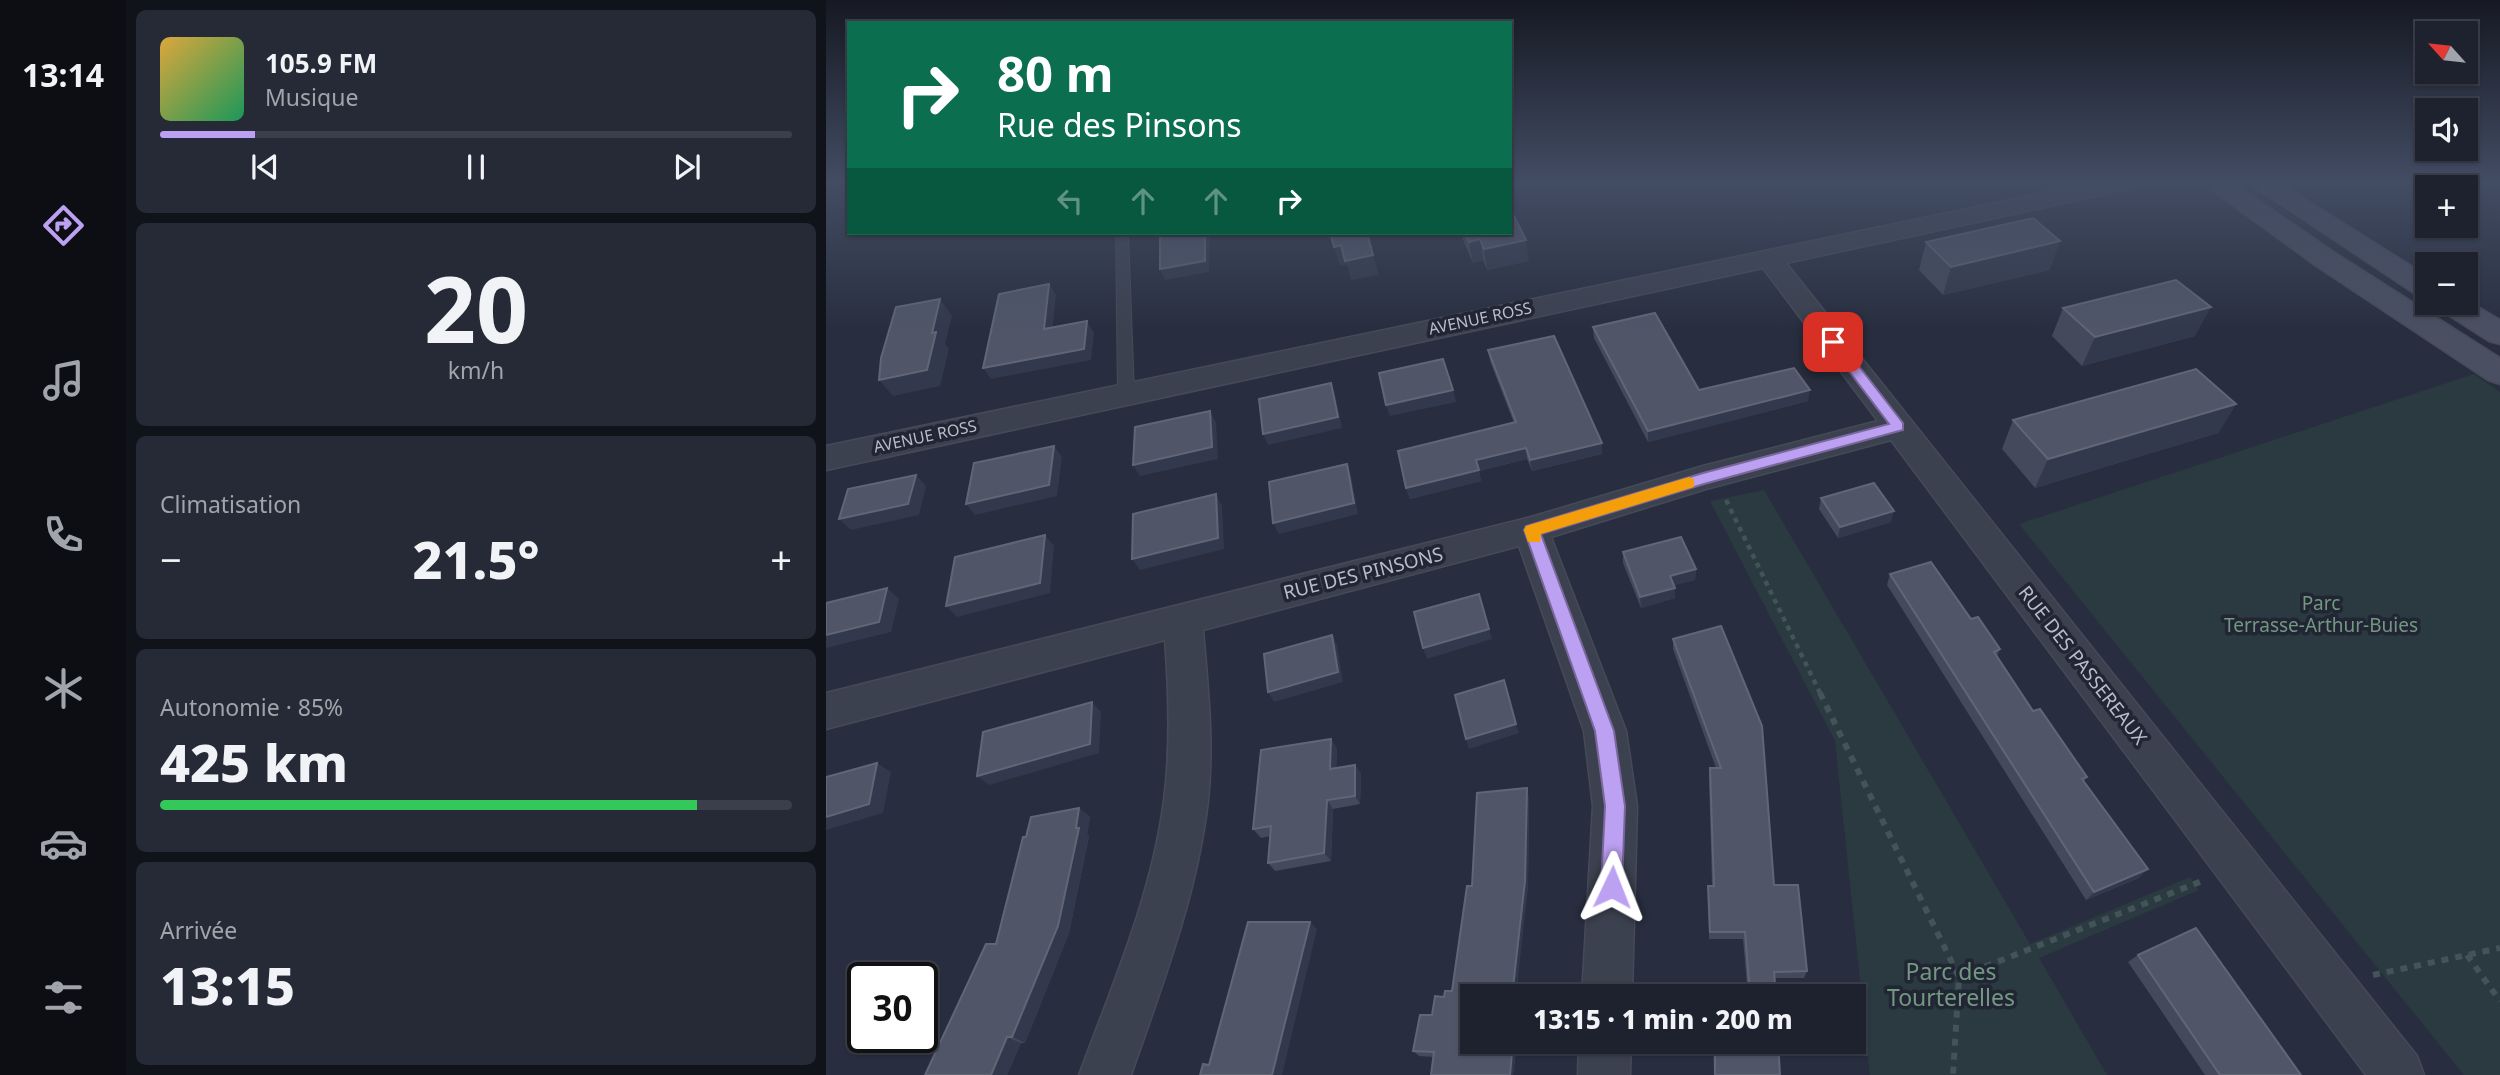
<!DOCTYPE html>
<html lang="fr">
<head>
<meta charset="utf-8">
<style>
	body { margin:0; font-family:"Noto Sans",sans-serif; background:#262a37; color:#f1f3f6; height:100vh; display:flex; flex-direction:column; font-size:26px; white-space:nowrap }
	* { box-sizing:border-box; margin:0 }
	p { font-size:23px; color:#a1a4aa }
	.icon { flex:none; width:38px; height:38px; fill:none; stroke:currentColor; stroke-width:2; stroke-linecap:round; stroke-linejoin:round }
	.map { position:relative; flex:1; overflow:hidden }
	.sheet { display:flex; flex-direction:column; gap:10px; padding:10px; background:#10131a; width:700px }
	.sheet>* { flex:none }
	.hud { position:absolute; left:21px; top:21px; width:665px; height:214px; border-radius:0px; box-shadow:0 2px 5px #0004,0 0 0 2px #3c3f4b; background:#0b6e4f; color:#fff; overflow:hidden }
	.needle { width:46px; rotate:297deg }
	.fabs { position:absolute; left:1589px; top:21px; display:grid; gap:14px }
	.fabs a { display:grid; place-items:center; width:63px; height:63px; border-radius:0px; background:#1e222f; box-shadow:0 2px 5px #0004,0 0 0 2px #3c3f4b; font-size:35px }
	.speed { position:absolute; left:21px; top:962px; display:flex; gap:14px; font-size:35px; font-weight:700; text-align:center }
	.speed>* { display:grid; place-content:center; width:91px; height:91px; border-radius:50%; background:#1e222f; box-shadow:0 2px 5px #0004,0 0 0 2px #3c3f4b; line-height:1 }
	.speed .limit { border:4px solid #111; border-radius:10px; background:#fff; color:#111 }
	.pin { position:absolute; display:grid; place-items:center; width:60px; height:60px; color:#fff; margin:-30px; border-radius:14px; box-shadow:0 4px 10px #0006 }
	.me { position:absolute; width:77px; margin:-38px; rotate:2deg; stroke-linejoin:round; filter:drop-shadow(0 0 5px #0008) }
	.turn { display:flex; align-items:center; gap:24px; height:147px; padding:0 35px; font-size:32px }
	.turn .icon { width:91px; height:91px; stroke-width:2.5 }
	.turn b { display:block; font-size:49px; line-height:60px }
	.lanes { display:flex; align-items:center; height:66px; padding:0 35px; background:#0003; justify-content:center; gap:35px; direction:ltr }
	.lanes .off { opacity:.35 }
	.big { font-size:52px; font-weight:800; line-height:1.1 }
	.sheet .widget { flex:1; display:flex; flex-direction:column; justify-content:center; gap:10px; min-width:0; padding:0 24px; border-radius:10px; background:#262a37 }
	.sheet .dial { align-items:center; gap:0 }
	.dial b { font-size:91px; line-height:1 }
	.song { display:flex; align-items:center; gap:21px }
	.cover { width:84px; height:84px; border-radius:10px; background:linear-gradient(135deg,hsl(40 70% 55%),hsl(150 70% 35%)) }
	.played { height:7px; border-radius:4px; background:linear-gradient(90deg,#bca0f2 15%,#3c3f4b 15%) }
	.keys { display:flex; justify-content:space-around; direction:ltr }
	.heat { display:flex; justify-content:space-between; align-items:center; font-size:38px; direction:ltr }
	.charge { height:10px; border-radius:5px; background:linear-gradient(90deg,#34c759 85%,#3c3f4b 0) }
	.trip { position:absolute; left:634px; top:984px; width:406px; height:70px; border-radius:0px; background:#1e222f; box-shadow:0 2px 5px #0004,0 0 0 2px #3c3f4b; font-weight:800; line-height:70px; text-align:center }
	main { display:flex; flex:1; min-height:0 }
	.dock { display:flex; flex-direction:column; width:126px; justify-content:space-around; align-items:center; background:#0c0e13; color:#a1a4aa }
	.dock .icon { width:49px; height:49px }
	.dock .selected { color:#bca0f2 }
	.dock b { font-size:32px; color:#f1f3f6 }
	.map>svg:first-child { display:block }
</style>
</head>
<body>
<main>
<nav class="dock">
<b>13:14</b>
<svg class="icon selected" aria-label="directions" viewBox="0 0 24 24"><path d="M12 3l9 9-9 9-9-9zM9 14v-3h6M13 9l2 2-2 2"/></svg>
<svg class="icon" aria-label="music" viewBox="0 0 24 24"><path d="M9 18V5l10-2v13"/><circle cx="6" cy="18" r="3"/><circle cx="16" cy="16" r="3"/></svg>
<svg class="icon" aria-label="phone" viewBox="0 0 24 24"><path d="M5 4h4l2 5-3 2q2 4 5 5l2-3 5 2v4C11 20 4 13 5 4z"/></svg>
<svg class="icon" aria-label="climate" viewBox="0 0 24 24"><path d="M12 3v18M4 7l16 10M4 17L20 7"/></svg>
<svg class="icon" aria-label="car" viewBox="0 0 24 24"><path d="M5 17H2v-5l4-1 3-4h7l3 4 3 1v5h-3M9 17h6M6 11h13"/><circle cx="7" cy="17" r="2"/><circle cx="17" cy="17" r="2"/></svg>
<svg class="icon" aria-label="filters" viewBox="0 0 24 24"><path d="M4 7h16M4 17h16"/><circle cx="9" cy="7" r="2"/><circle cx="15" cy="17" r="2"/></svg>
</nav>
<section class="sheet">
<div class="widget">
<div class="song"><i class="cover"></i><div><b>105.9 FM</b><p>Musique</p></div></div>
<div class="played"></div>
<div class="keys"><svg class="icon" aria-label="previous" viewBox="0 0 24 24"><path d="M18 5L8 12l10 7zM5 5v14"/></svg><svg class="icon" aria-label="pause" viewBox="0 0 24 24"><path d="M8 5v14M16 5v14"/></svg><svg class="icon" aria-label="next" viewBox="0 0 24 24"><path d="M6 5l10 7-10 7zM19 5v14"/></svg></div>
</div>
<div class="widget dial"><b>20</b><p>km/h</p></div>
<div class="widget"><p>Climatisation</p>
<div class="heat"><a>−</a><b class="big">21.5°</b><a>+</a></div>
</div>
<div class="widget"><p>Autonomie · 85%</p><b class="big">425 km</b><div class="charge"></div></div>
<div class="widget"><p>Arrivée</p><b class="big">13:15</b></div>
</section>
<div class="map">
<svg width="1674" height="1075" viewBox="0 0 1674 1075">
	<rect width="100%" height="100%" fill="#282e3f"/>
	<g fill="#2a3a40">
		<path d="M 1648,374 L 1674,392 L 1674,1075 L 1638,1075 L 1193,524 Z"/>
		<path d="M 938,490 L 1204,944 L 1364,877 L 1373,890 L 1213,958 L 1281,1075 L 1044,1075 L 1009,741 L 884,501 Z"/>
	</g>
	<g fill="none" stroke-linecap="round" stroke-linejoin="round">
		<g stroke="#464a58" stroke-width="2">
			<path id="lane" d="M 290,233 L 302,233 L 308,393 L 300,398 L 292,393 Z"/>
		</g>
		<g stroke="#464a58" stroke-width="3">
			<g id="street">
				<path d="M 1276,181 L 1320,181 L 1316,186 L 1308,188 L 960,263 L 1591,1056 L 1598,1075 L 1540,1075 L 1065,440 L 880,489 L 725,537 L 800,731 L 811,806 L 806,996 L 756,996 L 767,806 L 758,731 L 693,546 L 377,630 C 382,687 388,744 382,801 C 371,895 336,986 305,1075 L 253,1075 C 286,986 326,895 338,800 C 345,747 343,693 339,640 L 0,729 L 0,693 L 705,517 L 877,466 L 1052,421 L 937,268 L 0,470 L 0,446 Z"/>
				<path d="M 753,1041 L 805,1041 L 804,1075 L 752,1075 Z"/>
			</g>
		</g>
		<g stroke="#464a58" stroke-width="3">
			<g id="secondary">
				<path d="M 1374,181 L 1404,181 L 1509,253 L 1674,358 L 1674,384 L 1662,380 L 1489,265 Z"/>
				<path d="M 1420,181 L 1450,181 L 1601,276 L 1601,298 L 1591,295 Z"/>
				<path d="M 1640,300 L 1674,320 L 1674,344 L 1663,341 L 1613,309 L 1609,303 L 1640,303 Z"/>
			</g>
		</g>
		<path stroke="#435358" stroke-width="4.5" stroke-dasharray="5 5" stroke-linecap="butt" d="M 900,500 L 995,695"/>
		<g stroke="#435358" stroke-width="6" stroke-dasharray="7 7" stroke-linecap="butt">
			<path d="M 994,693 L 1133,977 L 1127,1075"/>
			<path d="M 1641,955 L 1674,1001"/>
			<path d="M 1547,975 L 1674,948"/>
			<path d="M 1133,977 L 1376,881"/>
		</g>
		<use href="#lane" fill="#3c414f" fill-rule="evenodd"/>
		<use href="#street" fill="#3c414f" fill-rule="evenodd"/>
		<use href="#secondary" fill="#4a4f62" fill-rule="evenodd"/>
	</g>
	<g fill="#444a5c">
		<path d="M 634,233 L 684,233 L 703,261 L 661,270 L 657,260 L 647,263 Z"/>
		<path d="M 1100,242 L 1224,270 L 1117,295 L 1093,270 Z"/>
		<path d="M 1237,308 L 1369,336 L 1256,366 L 1226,336 Z"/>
		<path d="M 767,327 L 873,390 L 982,401 L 822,442 L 768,338 Z"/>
		<path d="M 662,350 L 776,454 L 706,471 L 701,459 L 653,471 L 655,481 L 584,499 L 580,488 L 688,423 L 664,361 Z"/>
		<path d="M 1410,404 L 1392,433 L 1209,488 L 1176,449 L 1187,420 Z"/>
		<path d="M 995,498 L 1065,522 L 1012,538 L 993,509 Z"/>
		<path d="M 797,552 L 870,569 L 869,580 L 848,585 L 849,598 L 815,608 L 797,563 Z"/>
		<path d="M 1064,574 L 1145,619 L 1174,649 L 1171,656 L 1207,711 L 1261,777 L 1258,781 L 1313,878 L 1260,900 L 1061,585 Z"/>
		<path d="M 847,639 L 948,885 L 981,971 L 978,978 L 949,978 L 950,996 L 922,996 L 917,939 L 883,939 L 882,894 L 882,886 L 886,886 L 883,777 L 884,768 L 890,768 L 847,649 Z"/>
		<path d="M 511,748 L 510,768 L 529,765 L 535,774 L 534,804 L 507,809 L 505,861 L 449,871 L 442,863 L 444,836 L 435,838 L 427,829 Z"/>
		<path d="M 703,797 L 702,888 L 646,996 L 691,1044 L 687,1075 L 605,1075 L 608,1057 L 593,1056 L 587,1051 L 618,997 L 626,991 L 646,886 Z"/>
		<path d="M 253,808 L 264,817 L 261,834 L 263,836 L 243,933 L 199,1043 L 195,1043 L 181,1075 L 170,944 Z"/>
		<path d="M 1312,955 L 1475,1075 L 1379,1075 L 1302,962 Z"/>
		<path d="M 887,1041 L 952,1041 L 954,1075 L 888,1075 Z"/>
	</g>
	<g fill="#33394c">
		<path d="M 379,233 L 384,233 L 383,272 L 339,280 L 334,269 Z"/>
		<path d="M 654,239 L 657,260 L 647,263 L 643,242 Z"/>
		<path d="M 700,240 L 703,261 L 661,270 L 658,249 Z"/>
		<path d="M 1234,241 L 1224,270 L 1117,295 L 1125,267 Z"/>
		<path d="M 515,245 L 547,255 L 553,275 L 525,280 L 521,265 L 514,266 L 508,247 Z"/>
		<path d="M 223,284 L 230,295 L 225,341 L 218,329 Z"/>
		<path d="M 114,299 L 126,316 L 119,344 L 123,349 L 114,386 L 67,396 L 53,380 L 106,333 Z"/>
		<path d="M 1385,307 L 1369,336 L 1256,366 L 1269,337 Z"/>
		<path d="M 261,321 L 268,333 L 265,360 L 165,379 L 157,368 Z"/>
		<path d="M 505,383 L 509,394 L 516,428 L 442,445 L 437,434 Z"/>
		<path d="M 627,390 L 630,402 L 564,416 L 560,405 Z"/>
		<path d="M 984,390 L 982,401 L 822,442 L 822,431 Z"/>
		<path d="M 1410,404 L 1392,433 L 1209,488 L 1222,459 Z"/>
		<path d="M 384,411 L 390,422 L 392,459 L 314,476 L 307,465 Z"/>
		<path d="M 776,443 L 776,454 L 706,471 L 704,460 Z"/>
		<path d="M 228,446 L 236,457 L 231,496 L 149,515 L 140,504 Z"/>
		<path d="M 700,448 L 701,459 L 653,471 L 655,481 L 584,499 L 580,488 L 650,460 Z"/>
		<path d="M 521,464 L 525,475 L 532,514 L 453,534 L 447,523 Z"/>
		<path d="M 90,475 L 100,486 L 93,515 L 25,530 L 13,519 Z"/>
		<path d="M 390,494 L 396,506 L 398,549 L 314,570 L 306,559 Z"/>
		<path d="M 1068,511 L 1065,522 L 1012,538 L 1014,527 Z"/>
		<path d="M 219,535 L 228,546 L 224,593 L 131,617 L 120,606 Z"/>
		<path d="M 870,569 L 869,580 L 844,586 L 844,576 Z"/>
		<path d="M 61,588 L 73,599 L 65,632 L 0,648 L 0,635 Z"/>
		<path d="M 849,588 L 849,598 L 815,608 L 814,597 Z"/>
		<path d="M 663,629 L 666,639 L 601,659 L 597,648 Z"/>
		<path d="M 506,635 L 511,645 L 517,682 L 448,702 L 442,692 Z"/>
		<path d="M 266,702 L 275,712 L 273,753 L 163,785 L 151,776 Z"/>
		<path d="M 690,724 L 693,733 L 643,749 L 640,739 Z"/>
		<path d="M 505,739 L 511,748 L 510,779 L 504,769 Z"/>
		<path d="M 51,763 L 65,772 L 57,813 L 0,830 L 0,817 Z"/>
		<path d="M 529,765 L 535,774 L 534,804 L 529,796 Z"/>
		<path d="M 701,788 L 703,797 L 702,888 L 690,996 L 686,996 Z"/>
		<path d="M 501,800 L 507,809 L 505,861 L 498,853 Z"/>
		<path d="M 253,808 L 264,817 L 261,834 L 263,836 L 243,933 L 199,1043 L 186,1037 L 250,828 Z"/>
		<path d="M 1322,869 L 1313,878 L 1260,900 L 1268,892 Z"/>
		<path d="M 484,922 L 491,929 L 456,1075 L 446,1075 Z"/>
		<path d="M 181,1037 L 195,1043 L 181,1075 L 165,1075 Z"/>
		<path d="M 687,1041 L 689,1041 L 691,1044 L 687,1075 L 684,1075 Z"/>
	</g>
	<g fill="#505668" stroke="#616677" stroke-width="2">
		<path d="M 684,208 L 700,240 L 658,249 L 654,239 L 643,242 L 639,233 L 684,233 Z"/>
		<path d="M 1207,218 L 1234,241 L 1125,267 L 1100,242 Z"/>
		<path d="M 334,233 L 379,233 L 379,261 L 334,269 Z"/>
		<path d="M 504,233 L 541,233 L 547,255 L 519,261 L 515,245 L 508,247 Z"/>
		<path d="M 1350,280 L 1385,307 L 1269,337 L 1237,308 Z"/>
		<path d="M 223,284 L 218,329 L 261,321 L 258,349 L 157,368 L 173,294 Z"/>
		<path d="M 114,299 L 106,333 L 110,332 L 101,370 L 53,380 L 55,358 L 70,307 Z"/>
		<path d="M 829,313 L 873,390 L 968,368 L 984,390 L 822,431 L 767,327 Z"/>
		<path d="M 728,336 L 776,443 L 704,460 L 700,448 L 650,460 L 653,470 L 580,488 L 572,451 L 690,422 L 662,350 Z"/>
		<path d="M 617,359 L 627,390 L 560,405 L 553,373 Z"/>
		<path d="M 1370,369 L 1410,404 L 1222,459 L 1187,420 Z"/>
		<path d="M 505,383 L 512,417 L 437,434 L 433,399 Z"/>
		<path d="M 384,411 L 386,447 L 307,465 L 309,427 Z"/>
		<path d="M 228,446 L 223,485 L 140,504 L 148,463 Z"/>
		<path d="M 521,464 L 528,503 L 447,523 L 443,482 Z"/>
		<path d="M 90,475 L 82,504 L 13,519 L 22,489 Z"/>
		<path d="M 1048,483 L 1068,511 L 1014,527 L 995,498 Z"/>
		<path d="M 390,494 L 392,538 L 306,559 L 307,514 Z"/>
		<path d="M 219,535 L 214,583 L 120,606 L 129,557 Z"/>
		<path d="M 855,537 L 870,569 L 844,576 L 849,588 L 814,597 L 797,552 Z"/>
		<path d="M 1105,562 L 1145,619 L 1152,617 L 1174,649 L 1168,652 L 1207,711 L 1214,709 L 1261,777 L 1256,779 L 1322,869 L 1268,892 L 1064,574 Z"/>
		<path d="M 61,588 L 53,622 L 0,635 L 0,603 Z"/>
		<path d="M 653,594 L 663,629 L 597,648 L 588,612 Z"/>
		<path d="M 895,626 L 936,726 L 948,885 L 972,885 L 981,971 L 948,972 L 950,996 L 924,996 L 919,932 L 884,932 L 882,886 L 888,886 L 884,768 L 895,768 L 847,639 Z"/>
		<path d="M 506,635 L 512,672 L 442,692 L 438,654 Z"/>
		<path d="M 678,680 L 690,724 L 640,739 L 629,695 Z"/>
		<path d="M 266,702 L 264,744 L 151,776 L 157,732 Z"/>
		<path d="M 505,739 L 504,769 L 529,765 L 529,796 L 501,800 L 498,853 L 442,863 L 445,826 L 427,829 L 435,750 Z"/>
		<path d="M 51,763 L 43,804 L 0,817 L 0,777 Z"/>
		<path d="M 701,788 L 699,881 L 686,996 L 646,996 L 646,1041 L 687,1041 L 684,1075 L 605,1075 L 608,1052 L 587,1051 L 594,1015 L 606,1015 L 609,996 L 618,997 L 619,991 L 626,991 L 641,886 L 646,886 L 651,793 Z"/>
		<path d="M 253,808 L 250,828 L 253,828 L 232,926 L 186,1037 L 181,1037 L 165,1075 L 99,1075 L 160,944 L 170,944 L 197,837 L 200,837 L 205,817 Z"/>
		<path d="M 422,922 L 484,922 L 446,1075 L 374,1075 L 377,1064 L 383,1065 Z"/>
		<path d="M 1370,928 L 1475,1075 L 1394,1075 L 1312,955 Z"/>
		<path d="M 889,1041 L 952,1041 L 954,1075 L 889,1075 Z"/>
	</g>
	<linearGradient id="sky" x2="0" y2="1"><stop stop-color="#161923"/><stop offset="0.55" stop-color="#424c63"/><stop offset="1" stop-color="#424c63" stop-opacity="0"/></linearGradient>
	<rect width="1674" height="331" fill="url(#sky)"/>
	<path fill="#bca0f2" stroke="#7a689d" stroke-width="2" d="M 1003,339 L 1012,339 L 1077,423 L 1077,430 L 878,484 L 715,534 L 788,731 L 799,806 L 796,887 L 793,895 L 786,898 L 778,895 L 775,887 L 779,806 L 769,731 L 698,530 L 700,526 L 877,473 L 1063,424 L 1003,345 Z"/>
	<path fill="#f59e0b" d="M 863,477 L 868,479 L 868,487 L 715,534 L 714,542 L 702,542 L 698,530 L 700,526 Z"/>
	<g text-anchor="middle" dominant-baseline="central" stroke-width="7" stroke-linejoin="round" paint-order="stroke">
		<g font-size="16" fill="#b9bcc9" stroke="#212534">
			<text transform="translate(654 318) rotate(-12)">AVENUE ROSS</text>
			<text transform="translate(99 436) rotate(-12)">AVENUE ROSS</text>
		</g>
		<g font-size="19" fill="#b9bcc9" stroke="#212534">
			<text transform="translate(537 573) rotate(-14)">RUE DES PINSONS</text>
			<text transform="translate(1257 665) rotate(52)">RUE DES PASSEREAUX</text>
		</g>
		<g font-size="19" fill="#729881" stroke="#212534">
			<text x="1495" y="603">Parc<tspan x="1495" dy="22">Terrasse-Arthur-Buies</tspan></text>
		</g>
		<g font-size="23" fill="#729881" stroke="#212534">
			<text x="1125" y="971">Parc des<tspan x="1125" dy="26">Tourterelles</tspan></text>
		</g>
	</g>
</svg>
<div class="fabs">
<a><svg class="needle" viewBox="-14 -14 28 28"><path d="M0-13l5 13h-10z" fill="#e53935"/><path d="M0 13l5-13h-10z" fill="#a1a4aa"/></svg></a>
<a><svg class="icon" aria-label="sound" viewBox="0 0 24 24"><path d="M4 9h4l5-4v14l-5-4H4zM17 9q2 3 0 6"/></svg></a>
<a>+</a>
<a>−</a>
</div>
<div class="speed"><div class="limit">30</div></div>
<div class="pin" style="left:1007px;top:342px;background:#d93025"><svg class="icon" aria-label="arrive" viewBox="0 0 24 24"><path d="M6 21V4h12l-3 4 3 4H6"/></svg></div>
<svg class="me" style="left:786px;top:887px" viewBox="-20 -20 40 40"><path d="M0-17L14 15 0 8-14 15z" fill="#bca0f2" stroke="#fff" stroke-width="4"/></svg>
<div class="trip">13:15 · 1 min · 200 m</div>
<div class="hud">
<div class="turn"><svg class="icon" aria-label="right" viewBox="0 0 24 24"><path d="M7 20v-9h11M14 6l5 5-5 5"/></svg><div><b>80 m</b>Rue des Pinsons</div></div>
<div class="lanes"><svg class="icon off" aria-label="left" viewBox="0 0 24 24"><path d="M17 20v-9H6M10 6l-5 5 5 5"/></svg><svg class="icon off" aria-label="ahead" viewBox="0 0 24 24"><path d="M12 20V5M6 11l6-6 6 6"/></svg><svg class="icon off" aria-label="ahead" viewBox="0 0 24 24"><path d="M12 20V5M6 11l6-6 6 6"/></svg><svg class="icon" aria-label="right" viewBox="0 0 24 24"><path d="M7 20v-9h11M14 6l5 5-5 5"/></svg></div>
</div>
</div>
</main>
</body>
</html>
